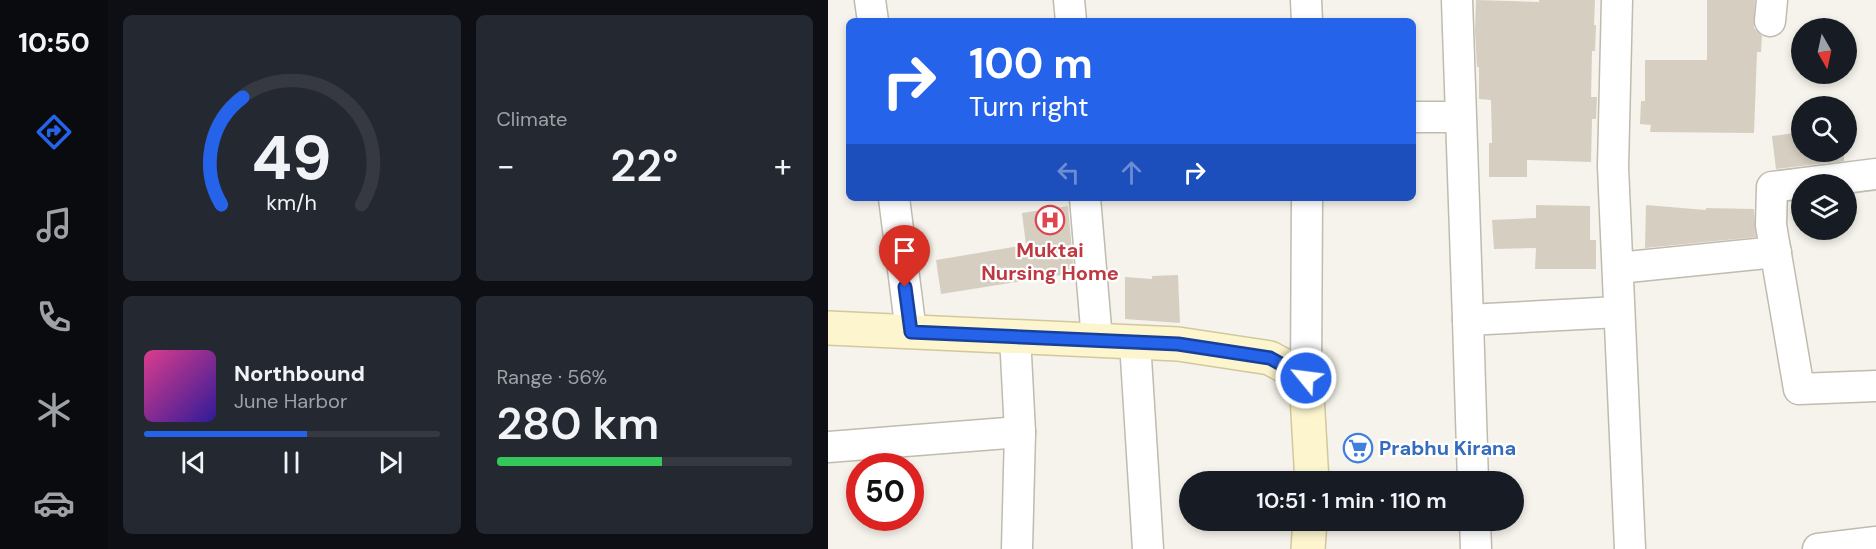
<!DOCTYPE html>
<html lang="en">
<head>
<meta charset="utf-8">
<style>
	body { margin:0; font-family:"DM Sans",sans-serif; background:#242831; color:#f1f3f6; height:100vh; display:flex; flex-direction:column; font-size:22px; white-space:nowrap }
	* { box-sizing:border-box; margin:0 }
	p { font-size:20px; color:#9ea1a6 }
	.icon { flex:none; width:33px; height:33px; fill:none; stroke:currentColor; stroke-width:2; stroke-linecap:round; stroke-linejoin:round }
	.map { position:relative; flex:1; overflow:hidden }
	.details { display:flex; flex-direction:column; gap:15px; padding:15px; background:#0d0f14; width:720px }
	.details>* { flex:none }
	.guide { position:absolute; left:18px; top:18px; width:570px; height:183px; border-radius:9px; box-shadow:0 3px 9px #0003; background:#2563eb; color:#fff; overflow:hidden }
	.needle { width:39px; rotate:171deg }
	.buttons { position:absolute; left:963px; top:18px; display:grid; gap:12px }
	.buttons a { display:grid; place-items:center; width:66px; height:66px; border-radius:50%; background:#171b24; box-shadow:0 3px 9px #0003; font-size:30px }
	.speed { position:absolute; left:18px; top:453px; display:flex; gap:12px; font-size:30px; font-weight:700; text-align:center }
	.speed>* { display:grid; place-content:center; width:78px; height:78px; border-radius:50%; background:#171b24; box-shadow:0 3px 9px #0003; line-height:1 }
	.speed .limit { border:9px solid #d22; background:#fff; color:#111 }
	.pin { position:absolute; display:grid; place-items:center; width:51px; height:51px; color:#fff; margin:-62px -26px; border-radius:50% 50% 50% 0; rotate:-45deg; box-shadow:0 0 6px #0007 }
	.pin .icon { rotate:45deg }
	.me { position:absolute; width:66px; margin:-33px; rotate:299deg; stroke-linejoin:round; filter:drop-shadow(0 0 4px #0008) }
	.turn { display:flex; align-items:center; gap:21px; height:126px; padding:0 24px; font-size:27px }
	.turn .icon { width:78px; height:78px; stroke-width:2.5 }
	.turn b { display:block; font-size:42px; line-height:51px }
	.lanes { display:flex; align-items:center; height:57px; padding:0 24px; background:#0003; justify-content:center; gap:30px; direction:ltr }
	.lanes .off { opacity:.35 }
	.big { font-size:45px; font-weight:600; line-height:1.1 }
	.details .card { flex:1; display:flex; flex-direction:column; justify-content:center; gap:9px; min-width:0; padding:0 21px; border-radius:9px; background:#242831 }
	.details .dial { align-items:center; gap:0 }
	.dial svg { height:156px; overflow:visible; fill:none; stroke:#363941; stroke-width:7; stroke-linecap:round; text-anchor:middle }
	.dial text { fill:#f1f3f6; stroke:none }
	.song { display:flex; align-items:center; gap:18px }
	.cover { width:72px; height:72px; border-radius:9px; background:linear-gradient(135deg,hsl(330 70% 55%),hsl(250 70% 35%)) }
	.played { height:6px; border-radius:3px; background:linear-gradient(90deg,#2563eb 55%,#363941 55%) }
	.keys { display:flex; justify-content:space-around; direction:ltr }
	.heat { display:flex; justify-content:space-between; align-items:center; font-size:33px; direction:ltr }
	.charge { height:9px; border-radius:4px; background:linear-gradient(90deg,#34c759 56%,#363941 0) }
	.details .tiles { flex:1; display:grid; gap:15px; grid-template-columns:repeat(2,1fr) }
	.trip { position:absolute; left:351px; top:471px; width:345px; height:60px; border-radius:30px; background:#171b24; box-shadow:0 3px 9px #0003; font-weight:600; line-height:60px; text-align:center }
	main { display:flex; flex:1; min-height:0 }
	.menu { display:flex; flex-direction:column; width:108px; justify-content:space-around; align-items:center; background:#090b0e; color:#9ea1a6 }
	.menu .icon { width:42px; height:42px }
	.menu .current { color:#2563eb }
	.menu b { font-size:27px; color:#f1f3f6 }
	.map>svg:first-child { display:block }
</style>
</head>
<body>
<main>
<nav class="menu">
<b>10:50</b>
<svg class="icon current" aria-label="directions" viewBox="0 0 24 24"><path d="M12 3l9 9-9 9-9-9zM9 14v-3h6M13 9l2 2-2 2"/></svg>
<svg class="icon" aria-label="music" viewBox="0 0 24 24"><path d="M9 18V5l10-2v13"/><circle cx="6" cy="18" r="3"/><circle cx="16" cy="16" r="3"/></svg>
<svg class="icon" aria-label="phone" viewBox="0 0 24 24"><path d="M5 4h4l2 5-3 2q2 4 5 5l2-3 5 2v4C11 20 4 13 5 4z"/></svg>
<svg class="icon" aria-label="climate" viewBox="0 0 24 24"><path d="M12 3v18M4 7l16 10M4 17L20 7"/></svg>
<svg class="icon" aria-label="car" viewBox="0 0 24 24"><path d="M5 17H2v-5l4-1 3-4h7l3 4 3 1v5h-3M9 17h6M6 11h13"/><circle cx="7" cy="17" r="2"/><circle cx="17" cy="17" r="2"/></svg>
</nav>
<section class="details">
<div class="tiles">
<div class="card dial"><svg viewBox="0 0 100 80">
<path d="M14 69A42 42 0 1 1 86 69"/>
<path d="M14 69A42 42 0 0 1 25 14" stroke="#2563eb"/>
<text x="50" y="56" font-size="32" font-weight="700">49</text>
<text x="50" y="72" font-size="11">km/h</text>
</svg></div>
<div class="card"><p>Climate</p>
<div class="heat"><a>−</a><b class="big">22°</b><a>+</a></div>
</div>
<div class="card">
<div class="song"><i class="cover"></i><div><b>Northbound</b><p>June Harbor</p></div></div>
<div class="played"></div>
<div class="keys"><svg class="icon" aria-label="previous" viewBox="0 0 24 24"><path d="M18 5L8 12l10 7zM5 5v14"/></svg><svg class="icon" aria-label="pause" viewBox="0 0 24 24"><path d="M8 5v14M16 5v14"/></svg><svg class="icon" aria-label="next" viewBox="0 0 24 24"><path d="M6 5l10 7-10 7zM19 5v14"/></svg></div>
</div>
<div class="card"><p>Range · 56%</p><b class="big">280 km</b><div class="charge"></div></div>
</div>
</section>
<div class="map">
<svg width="1048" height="549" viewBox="0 0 1048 549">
	<rect width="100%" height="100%" fill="#f5f3eb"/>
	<g fill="#d6cfc1">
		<path d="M 648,0 L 711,2 L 711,0 L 767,0 L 766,25 L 768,25 L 767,51 L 764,51 L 763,97 L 769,97 L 768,119 L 764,119 L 763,162 L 699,160 L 699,177 L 661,177 L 661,143 L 664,143 L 663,100 L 651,99 L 651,67 L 649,67 L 647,30 Z"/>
		<path d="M 879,0 L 927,0 L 926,28 L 934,36 L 933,52 L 929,52 L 926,133 L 822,132 L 823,125 L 812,124 L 813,101 L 817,101 L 817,60 L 879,60 Z"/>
		<path d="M 974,132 L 974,152 L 1016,152 L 1016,161 L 948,169 L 944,136 Z"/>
		<path d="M 708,205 L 762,206 L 762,240 L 768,240 L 768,269 L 707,269 L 708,248 L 666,249 L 664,220 L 708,218 Z"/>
		<path d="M 818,205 L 878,210 L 878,208 L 926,209 L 928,237 L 817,248 Z"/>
		<path d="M 240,206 L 246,273 L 113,294 L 108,260 L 198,245 L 194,213 Z"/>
		<path d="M 350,275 L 352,323 L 297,319 L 297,277 L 324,279 L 324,276 Z"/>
	</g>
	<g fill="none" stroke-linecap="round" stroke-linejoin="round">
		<g stroke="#c0bbae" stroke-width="33">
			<g id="minor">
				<path d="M 42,0 L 45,21"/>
				<path d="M 241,0 L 243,21"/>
				<path d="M 478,0 L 479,21"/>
				<path d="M 629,0 L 640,320"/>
				<path d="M 789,0 L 785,167 L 802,549"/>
				<path d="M 942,21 L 944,0"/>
				<path d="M 585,117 L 632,117"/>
				<path d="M 1048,174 L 944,187 L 943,225 L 971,389 L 1048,386"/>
				<path d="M 66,198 L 83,332"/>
				<path d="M 257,198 L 269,340"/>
				<path d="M 790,268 L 948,252"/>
				<path d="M 187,336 L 192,432 L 189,549"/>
				<path d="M 307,342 L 320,549"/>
				<path d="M 478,378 L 479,198"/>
				<path d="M 0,447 L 192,432"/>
				<path d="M 645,482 L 640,320 L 790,312"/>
				<path d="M 647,520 L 648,549"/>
				<path d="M 990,549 L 1048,542"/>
			</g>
		</g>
		<g stroke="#d2c89d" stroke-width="36">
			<g id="secondary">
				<path d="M 0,328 L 350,344 L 442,358 L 478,378 L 484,482"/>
				<path d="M 480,549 L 482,520"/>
			</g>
		</g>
		<use href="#minor" stroke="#fff" stroke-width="30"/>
		<use href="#secondary" stroke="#fcf5ce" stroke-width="33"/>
	</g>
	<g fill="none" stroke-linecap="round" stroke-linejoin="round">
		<g stroke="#184099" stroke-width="15">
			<path id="route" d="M 77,287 L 83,332 L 350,344 L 442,358 L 478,378"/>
		</g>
		<use href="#route" stroke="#2563eb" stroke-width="10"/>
	</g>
	<defs>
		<g id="hospital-ring" transform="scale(1.5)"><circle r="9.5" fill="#fff" stroke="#e0444e" stroke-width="1.5"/><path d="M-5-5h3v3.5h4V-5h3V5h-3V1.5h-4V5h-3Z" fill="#e0444e"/></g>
		<g id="supermarket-ring" transform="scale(1.5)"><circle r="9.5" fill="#fff" stroke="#3f7fe0" stroke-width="1.5"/><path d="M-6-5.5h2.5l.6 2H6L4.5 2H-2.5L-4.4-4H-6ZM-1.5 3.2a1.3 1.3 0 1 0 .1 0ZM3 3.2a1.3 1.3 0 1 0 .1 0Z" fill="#3f7fe0"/></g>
	</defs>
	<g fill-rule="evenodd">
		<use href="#hospital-ring" x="222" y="220"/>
		<use href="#supermarket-ring" x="530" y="448"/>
	</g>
	<g text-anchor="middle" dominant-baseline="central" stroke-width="4.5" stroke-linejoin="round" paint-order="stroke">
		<g font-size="20" font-weight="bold" fill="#be3a42" stroke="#fff">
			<text x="222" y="250">Muktai<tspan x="222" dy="23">Nursing Home</tspan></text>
		</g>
		<g font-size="20" font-weight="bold" fill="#366cbe" stroke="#fff" text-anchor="start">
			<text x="551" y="448">Prabhu Kirana</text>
		</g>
	</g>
</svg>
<div class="buttons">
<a><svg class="needle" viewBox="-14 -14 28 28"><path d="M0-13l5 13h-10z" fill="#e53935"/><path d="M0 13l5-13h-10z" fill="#9ea1a6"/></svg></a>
<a><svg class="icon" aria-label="search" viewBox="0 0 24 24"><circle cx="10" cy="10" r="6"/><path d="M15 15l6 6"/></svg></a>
<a><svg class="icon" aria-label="layers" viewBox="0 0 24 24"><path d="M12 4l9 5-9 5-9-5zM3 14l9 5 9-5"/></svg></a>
</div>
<div class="speed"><div class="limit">50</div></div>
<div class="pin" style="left:77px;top:287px;background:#d93025"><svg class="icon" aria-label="arrive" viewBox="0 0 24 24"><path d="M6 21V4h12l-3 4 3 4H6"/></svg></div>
<svg class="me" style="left:478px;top:378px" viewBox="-20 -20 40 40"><circle r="17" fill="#2563eb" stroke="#fff" stroke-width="3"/><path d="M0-11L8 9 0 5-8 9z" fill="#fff"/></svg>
<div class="trip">10:51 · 1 min · 110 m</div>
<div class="guide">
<div class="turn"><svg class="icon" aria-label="right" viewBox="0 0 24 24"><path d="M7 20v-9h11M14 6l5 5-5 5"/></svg><div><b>100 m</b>Turn right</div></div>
<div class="lanes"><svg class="icon off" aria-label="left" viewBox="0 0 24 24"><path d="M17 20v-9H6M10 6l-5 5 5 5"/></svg><svg class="icon off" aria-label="ahead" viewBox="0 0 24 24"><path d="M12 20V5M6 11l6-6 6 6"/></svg><svg class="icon" aria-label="right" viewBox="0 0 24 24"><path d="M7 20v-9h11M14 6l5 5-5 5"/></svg></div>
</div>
</div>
</main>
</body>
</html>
